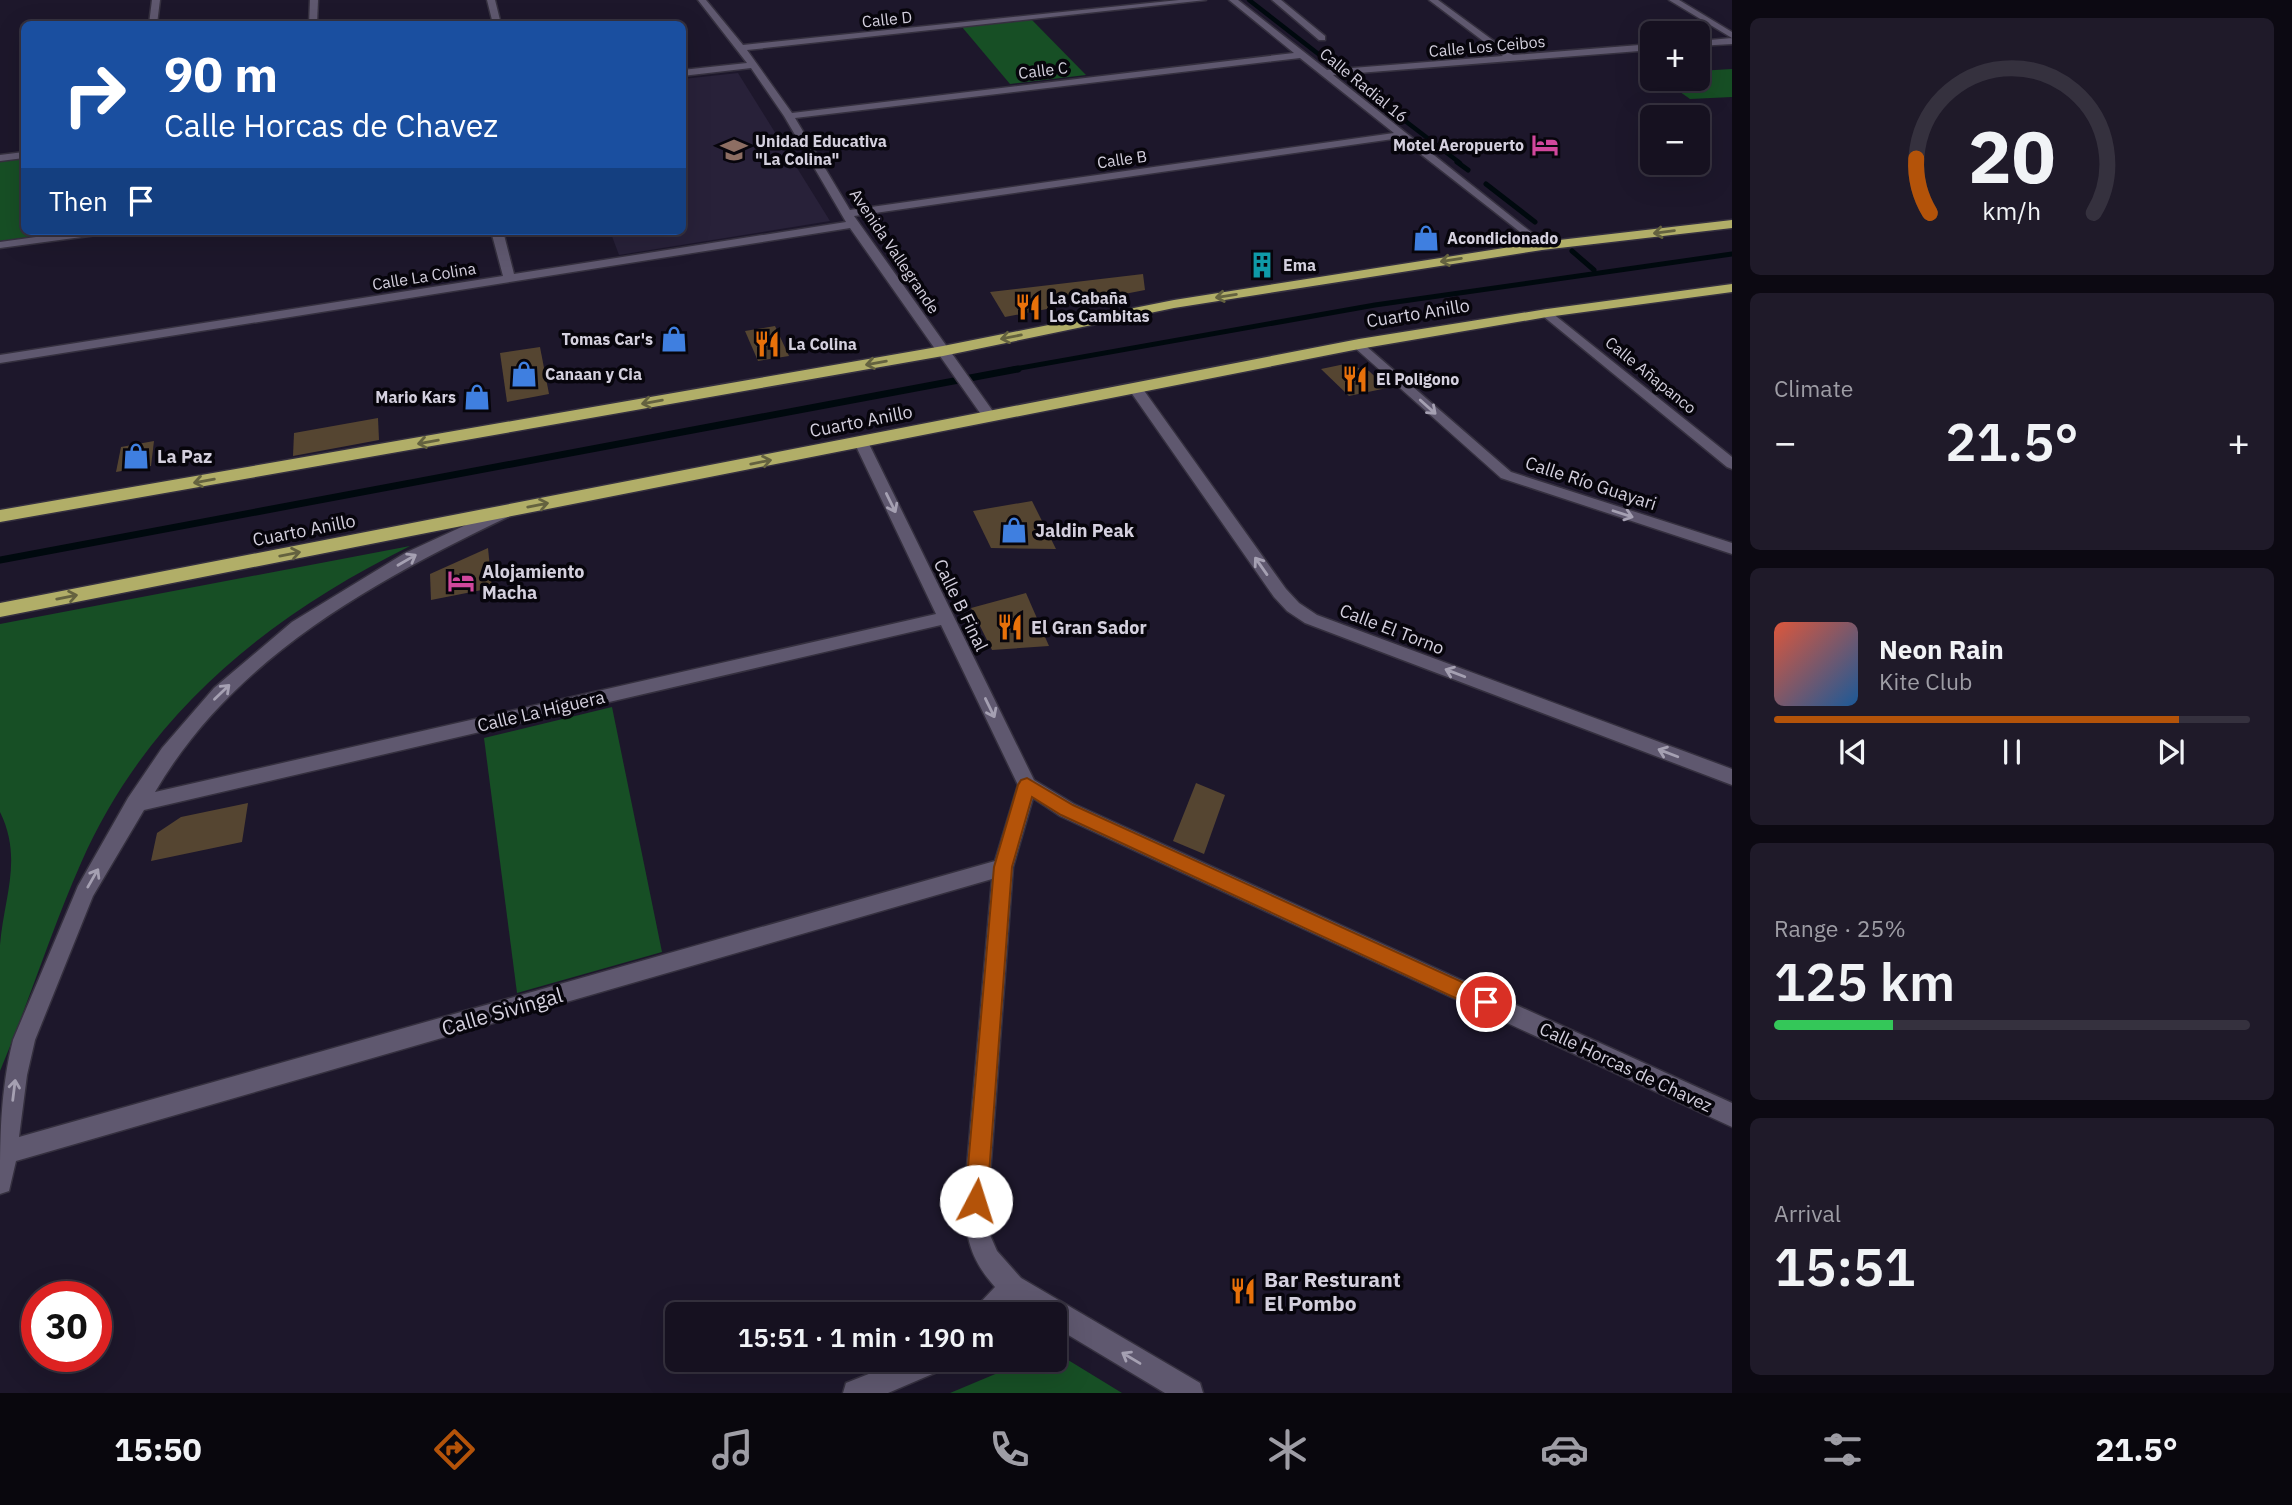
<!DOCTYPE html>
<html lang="en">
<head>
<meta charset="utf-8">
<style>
	body { margin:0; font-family:"IBM Plex Sans",sans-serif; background:#1f1a29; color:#f1f3f6; height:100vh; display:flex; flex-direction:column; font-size:26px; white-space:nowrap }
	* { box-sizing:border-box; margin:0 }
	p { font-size:23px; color:#9e9da5 }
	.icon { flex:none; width:38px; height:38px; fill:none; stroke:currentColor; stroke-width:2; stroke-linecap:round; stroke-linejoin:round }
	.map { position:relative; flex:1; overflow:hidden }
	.side { display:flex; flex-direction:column; gap:18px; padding:18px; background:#0c0912; width:560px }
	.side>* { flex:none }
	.banner { position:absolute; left:21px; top:21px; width:665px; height:214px; border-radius:10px; box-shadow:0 7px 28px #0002,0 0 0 2px #35313e; background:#1a4fa0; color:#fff; overflow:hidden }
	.tools { position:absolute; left:1640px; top:21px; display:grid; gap:14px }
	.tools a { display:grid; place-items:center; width:70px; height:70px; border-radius:10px; background:#161120; box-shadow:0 7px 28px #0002,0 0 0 2px #35313e; font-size:35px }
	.speed { position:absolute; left:21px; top:1281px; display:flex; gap:14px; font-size:35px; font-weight:700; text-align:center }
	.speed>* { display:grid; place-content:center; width:91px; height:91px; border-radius:50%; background:#161120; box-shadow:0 7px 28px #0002,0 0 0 2px #35313e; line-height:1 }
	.speed .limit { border:10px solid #d22; background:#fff; color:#111 }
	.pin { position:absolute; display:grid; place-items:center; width:60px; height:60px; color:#fff; margin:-30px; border:4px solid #fff; border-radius:50%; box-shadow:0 2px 7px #0007 }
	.me { position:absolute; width:77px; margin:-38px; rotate:5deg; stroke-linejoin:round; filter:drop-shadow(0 0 5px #0008) }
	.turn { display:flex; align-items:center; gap:24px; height:147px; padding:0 28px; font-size:32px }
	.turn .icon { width:91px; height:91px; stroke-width:2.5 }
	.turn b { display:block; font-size:49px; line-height:60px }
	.then { display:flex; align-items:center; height:66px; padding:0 28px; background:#0003; gap:14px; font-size:26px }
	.big { font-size:52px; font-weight:600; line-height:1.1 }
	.side .widget { flex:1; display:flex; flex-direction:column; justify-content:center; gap:10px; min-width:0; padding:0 24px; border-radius:10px; background:#1f1a29 }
	.side .dial { align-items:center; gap:0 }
	.dial svg { height:182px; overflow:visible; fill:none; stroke:#35313e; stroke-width:7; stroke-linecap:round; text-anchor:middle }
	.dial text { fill:#f1f3f6; stroke:none }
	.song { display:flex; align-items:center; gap:21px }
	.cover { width:84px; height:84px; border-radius:10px; background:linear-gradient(135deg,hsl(10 70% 55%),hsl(210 70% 35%)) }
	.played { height:7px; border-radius:4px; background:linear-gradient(90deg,#b45309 85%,#35313e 85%) }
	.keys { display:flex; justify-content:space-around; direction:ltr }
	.heat { display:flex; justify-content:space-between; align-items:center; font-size:38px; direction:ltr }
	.charge { height:10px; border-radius:5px; background:linear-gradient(90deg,#34c759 25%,#35313e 0) }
	.trip { position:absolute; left:665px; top:1302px; width:402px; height:70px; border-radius:10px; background:#161120; box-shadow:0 7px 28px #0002,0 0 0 2px #35313e; font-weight:600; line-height:70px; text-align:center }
	.tab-bar { display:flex; height:112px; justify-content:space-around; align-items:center; background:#09070d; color:#9e9da5 }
	.tab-bar .icon { width:49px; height:49px }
	.tab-bar .current { color:#b45309 }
	.tab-bar b { font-size:32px; color:#f1f3f6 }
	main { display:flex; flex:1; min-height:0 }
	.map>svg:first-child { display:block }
</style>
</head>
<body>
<main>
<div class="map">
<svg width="1732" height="1393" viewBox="0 0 1732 1393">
	<rect width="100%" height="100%" fill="#1d172b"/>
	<path fill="#282139" d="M 738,73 L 830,221 L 619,255 L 610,231 L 682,231 L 683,79 Z"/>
	<g fill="#174f25">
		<path d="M 1032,20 L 1086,75 L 1010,84 L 962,27 Z"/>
		<path d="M 1732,69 L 1732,97 L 1690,99 L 1662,79 L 1698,79 L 1698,71 Z"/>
		<path d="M 24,157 L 24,231 L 74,231 L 0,241 L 0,160 Z"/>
		<path d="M 410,546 C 267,617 147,713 81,863 C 51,931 29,1002 0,1071 C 0,1029 0,986 0,945 C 4,897 23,859 0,812 L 0,624 Z"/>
		<path d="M 612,707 L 662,952 L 517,993 L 484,738 Z"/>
		<path d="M 1055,1352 L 1122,1393 L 950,1393 L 1029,1360 L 1055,1360 Z"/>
	</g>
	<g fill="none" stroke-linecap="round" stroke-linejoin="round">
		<g stroke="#00090e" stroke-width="4.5">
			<path d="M 1249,0 L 1339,70"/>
			<path d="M 1344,74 L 1460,163"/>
		</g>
		<g stroke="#00090e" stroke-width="5">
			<path d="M 1457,162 L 1468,170"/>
			<path d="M 1486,184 L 1535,222"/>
			<path d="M 1572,251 L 1594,270"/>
			<path d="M 1009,370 L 1375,305 L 1732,254"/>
		</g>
		<path stroke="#00090e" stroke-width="7" d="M 0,560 L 1018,369"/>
	</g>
	<g fill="#554531">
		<path d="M 1143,274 L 1145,290 L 1005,317 L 990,292 Z"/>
		<path d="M 775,326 L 789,356 L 758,361 L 745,331 Z"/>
		<path d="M 540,347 L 549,394 L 507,402 L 500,353 Z"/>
		<path d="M 1345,364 L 1369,371 L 1387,388 L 1349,396 L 1321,369 Z"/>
		<path d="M 378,418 L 379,440 L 293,456 L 294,433 Z"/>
		<path d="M 154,441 L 151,466 L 116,472 L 121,447 Z"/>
		<path d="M 1032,501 L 1056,549 L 991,548 L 973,511 Z"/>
		<path d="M 488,548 L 492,588 L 431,600 L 430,574 Z"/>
		<path d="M 1026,593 L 1049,646 L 992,650 L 971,608 Z"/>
		<path d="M 1196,783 L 1225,795 L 1204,854 L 1173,841 Z"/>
		<path d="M 248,803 L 242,842 L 151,861 L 157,833 L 181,817 Z"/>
	</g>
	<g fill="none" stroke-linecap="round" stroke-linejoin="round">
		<g stroke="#35303f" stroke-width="3">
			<g id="minor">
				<path d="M 152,0 L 160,0 L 157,24 L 149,24 Z"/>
				<path d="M 310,0 L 318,0 L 317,24 L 309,24 Z"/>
				<path d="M 487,0 L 495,0 L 501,24 L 493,24 Z"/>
				<path d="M 698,0 L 706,0 L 743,45 L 1179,0 L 1206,0 L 747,50 L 792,113 L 1294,53 L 1229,0 L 1238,0 L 1327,70 L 1503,56 L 1429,0 L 1438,0 L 1513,55 L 1652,44 L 1652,50 L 1333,75 L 1546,244 L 1548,246 L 1542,249 L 1400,138 L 854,216 L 997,417 L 990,421 L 985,420 L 850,228 L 0,363 L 0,355 L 503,276 L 491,231 L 503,231 L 514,274 L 846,222 L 784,116 L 751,68 L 682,76 L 682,70 L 747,63 ZM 1300,58 L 1394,133 L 850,210 L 795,118 Z"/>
				<path d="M 1272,0 L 1281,0 L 1325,36 L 1325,40 L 1319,40 Z"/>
				<path d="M 1669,0 L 1679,0 L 1732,32 L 1732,44 L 1698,46 L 1698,41 L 1732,38 Z"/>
				<path d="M 24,152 L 24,158 L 0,161 L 0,155 Z"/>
				<path d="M 79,231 L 110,231 L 104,234 L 0,248 L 0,242 Z"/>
				<path d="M 1547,309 L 1732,457 L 1732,469 L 1727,467 L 1543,316 L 1543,310 Z"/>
				<path d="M 1359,340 L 1511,472 L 1732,543 L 1732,554 L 1501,478 L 1354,347 L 1353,344 Z"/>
				<path d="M 1135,384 L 1140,385 L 1286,589 L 1299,603 L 1317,615 L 1732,769 L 1732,785 L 1305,623 L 1287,611 L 1274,597 L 1128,388 Z"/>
				<path d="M 861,438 L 868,442 L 1034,780 L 1074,804 L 1732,1103 L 1732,1127 L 1060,816 L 1033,798 L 1013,867 L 988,1201 L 990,1235 L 997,1251 L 1021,1278 L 1200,1383 L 1203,1393 L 1165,1393 L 1055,1327 L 1055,1314 L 1033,1314 L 1015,1303 L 1004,1314 L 974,1314 L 978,1305 L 995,1287 C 970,1259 966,1238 964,1201 L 992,879 L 16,1161 L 9,1191 L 0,1194 C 0,1141 0,1091 13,1040 L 78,886 L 128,798 L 162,748 L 214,688 L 292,622 L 405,553 L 505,507 L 510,508 L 513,512 L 510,516 C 374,581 234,657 155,792 L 936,614 L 854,442 ZM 941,625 L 1018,785 L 995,861 L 19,1137 L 27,1075 L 35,1040 L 93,896 L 144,810 Z"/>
				<path d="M 904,1360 L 948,1360 L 944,1369 L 888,1393 L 843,1393 L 846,1383 Z"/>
			</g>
		</g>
		<g stroke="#35303f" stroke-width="3">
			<g id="highway">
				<path d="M 1732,220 L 1732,228 L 1542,250 L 1174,308 L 943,356 L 0,522 L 0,510 L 943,346 L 1174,300 L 1542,242 Z"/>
				<path d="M 1732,284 L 1732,292 L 1547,317 L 1359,349 L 0,617 L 0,603 L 1359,339 L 1547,309 Z"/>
			</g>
		</g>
		<use href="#minor" fill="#5f586f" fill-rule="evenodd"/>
		<use href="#highway" fill="#b1ae68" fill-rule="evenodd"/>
	</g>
	<defs><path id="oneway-shaft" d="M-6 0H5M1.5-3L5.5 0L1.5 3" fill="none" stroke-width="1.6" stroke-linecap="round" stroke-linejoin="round" transform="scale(1.75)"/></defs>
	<g stroke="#64623f">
		<use href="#oneway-shaft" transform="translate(1664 232) rotate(173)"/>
		<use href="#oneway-shaft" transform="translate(1451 260) rotate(171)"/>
		<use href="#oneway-shaft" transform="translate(1226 296) rotate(171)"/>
		<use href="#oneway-shaft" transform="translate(1011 337) rotate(169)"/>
		<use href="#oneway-shaft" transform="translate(876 363) rotate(170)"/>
		<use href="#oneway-shaft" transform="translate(652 402) rotate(170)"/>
		<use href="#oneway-shaft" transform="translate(428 442) rotate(170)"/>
		<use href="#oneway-shaft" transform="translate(761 462) rotate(-11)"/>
		<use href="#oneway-shaft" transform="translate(204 481) rotate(170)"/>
		<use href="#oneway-shaft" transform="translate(538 505) rotate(-11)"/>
		<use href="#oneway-shaft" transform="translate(290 554) rotate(-11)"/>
		<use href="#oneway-shaft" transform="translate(67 597) rotate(-11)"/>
	</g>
	<g stroke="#a5a0b2">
		<use href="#oneway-shaft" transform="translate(1428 407) rotate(42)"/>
		<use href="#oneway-shaft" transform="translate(891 503) rotate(64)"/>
		<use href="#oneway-shaft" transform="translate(1623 514) rotate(18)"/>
		<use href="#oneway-shaft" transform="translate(407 560) rotate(-30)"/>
		<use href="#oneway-shaft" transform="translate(1261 566) rotate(-125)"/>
		<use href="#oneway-shaft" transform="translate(1455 673) rotate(-159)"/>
		<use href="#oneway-shaft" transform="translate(222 692) rotate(-44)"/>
		<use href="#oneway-shaft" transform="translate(990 708) rotate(64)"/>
		<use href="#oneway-shaft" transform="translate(1668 753) rotate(-159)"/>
		<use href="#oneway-shaft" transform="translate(93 878) rotate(-60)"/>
		<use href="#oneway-shaft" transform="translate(14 1090) rotate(-83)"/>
		<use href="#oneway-shaft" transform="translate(1131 1358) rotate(-149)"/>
	</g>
	<path fill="#b45309" stroke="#753606" stroke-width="2" d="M 1027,778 L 1073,805 L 1493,996 L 1496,1002 L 1493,1009 L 1486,1012 L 1479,1009 L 1061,815 L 1032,797 L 1012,867 L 987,1201 L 983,1209 L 976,1212 L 968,1209 L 965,1201 L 994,867 L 1018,785 L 1021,780 Z"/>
	<defs>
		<g id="hotel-bare" transform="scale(2.1)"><path d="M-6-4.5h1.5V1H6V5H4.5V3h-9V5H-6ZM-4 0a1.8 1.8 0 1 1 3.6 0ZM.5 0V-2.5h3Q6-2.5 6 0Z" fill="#d1479c" stroke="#07050c" stroke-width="2.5" paint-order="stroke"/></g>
		<g id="school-bare" transform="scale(2.1)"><path d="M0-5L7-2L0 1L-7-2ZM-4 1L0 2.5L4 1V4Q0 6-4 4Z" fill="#8d6e63" stroke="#07050c" stroke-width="2.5" paint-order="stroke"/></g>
		<g id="shop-bare" transform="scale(2.1)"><path d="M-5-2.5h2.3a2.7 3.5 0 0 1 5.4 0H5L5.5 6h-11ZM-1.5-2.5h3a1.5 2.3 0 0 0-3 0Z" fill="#3f7fe0" stroke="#07050c" stroke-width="2.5" paint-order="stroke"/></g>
		<g id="building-bare" transform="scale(2.1)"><path d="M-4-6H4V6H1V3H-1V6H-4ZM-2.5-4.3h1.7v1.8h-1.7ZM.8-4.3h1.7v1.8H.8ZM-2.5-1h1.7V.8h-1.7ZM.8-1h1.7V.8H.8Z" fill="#0f9aa8" stroke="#07050c" stroke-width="2.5" paint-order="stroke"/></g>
		<g id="restaurant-bare" transform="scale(2.1)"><path d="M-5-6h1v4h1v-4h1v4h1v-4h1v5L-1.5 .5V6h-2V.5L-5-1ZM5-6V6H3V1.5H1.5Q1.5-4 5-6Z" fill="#e8710a" stroke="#07050c" stroke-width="2.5" paint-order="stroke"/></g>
	</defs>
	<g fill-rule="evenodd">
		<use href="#hotel-bare" x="1545" y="145"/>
		<use href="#school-bare" x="734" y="150"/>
		<use href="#shop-bare" x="1426" y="238"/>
		<use href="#building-bare" x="1262" y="265"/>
		<use href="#restaurant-bare" x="1028" y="307"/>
		<use href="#shop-bare" x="674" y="339"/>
		<use href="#restaurant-bare" x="767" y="344"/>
		<use href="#shop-bare" x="524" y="374"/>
		<use href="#restaurant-bare" x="1355" y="379"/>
		<use href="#shop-bare" x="477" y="397"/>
		<use href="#shop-bare" x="136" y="456"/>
		<use href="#shop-bare" x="1014" y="530"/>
		<use href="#hotel-bare" x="461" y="581"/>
		<use href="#restaurant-bare" x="1010" y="627"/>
		<use href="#restaurant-bare" x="1243" y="1291"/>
	</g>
	<g text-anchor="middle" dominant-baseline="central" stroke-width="7" stroke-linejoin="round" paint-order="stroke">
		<g font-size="16" fill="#d4d0de" stroke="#07050c">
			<text transform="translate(887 19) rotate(-6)">Calle D</text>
			<text transform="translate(1487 46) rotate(-5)">Calle Los Ceibos</text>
			<text transform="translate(1043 70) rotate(-7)">Calle C</text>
			<text transform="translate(1364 85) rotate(39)">Calle Radial 16</text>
			<text transform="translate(1122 159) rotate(-8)">Calle B</text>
			<text transform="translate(895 251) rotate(56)">Avenida Vallegrande</text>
			<text transform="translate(424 276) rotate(-9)">Calle La Colina</text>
			<text transform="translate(1651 375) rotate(39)">Calle Añapanco</text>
		</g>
		<g font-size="16" font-weight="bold" fill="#d4d0de" stroke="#07050c" text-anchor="start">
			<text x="755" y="141">Unidad Educativa<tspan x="755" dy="18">"La Colina"</tspan></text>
			<text x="1524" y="145" text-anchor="end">Motel Aeropuerto</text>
			<text x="1447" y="238">Acondicionado</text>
			<text x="1283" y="265">Ema</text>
			<text x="1049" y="298">La Cabaña<tspan x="1049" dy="18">Los Cambitas</tspan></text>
			<text x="653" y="339" text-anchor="end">Tomas Car's</text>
			<text x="788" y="344">La Colina</text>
			<text x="545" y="374">Canaan y Cia</text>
			<text x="1376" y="379">El Poligono</text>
			<text x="456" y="397" text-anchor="end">Mario Kars</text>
		</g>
		<g font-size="18" fill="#d4d0de" stroke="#07050c">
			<text transform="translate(1418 313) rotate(-9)">Cuarto Anillo</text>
			<text transform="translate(861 421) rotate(-11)">Cuarto Anillo</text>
			<text transform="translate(1591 483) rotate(18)">Calle Río Guayari</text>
			<text transform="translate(304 530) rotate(-11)">Cuarto Anillo</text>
			<text transform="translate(961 605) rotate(64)">Calle B Final</text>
			<text transform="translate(1392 629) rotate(21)">Calle El Torno</text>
			<text transform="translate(541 711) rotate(-13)">Calle La Higuera</text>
			<text transform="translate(1626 1067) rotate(25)">Calle Horcas de Chavez</text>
		</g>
		<g font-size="18" font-weight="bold" fill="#d4d0de" stroke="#07050c" text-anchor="start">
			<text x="157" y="456">La Paz</text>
			<text x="1035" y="530">Jaldin Peak</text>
			<text x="482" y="571">Alojamiento<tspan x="482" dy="21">Macha</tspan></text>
			<text x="1031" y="627">El Gran Sador</text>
		</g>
		<g font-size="21" fill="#d4d0de" stroke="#07050c">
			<text transform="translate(502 1011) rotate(-16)">Calle Sivingal</text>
		</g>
		<g font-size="21" font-weight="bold" fill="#d4d0de" stroke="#07050c" text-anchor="start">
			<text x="1264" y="1279">Bar Resturant<tspan x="1264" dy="24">El Pombo</tspan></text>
		</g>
	</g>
</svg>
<div class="tools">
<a>+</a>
<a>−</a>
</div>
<div class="speed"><div class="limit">30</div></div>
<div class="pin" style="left:1486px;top:1002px;background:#d93025"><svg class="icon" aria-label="arrive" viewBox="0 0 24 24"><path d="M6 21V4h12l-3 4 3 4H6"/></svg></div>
<svg class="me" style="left:976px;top:1201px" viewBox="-20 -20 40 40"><circle r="19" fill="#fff"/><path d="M0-13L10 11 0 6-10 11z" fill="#b45309"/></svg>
<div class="trip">15:51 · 1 min · 190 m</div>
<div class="banner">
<div class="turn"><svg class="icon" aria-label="right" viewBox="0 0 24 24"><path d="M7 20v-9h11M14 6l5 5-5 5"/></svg><div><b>90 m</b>Calle Horcas de Chavez</div></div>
<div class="then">Then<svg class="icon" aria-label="arrive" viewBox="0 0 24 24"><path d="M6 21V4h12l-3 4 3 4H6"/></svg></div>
</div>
</div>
<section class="side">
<div class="widget dial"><svg viewBox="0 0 100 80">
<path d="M14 69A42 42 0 1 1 86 69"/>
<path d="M14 69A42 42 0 0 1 8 45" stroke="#b45309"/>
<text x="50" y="56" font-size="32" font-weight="700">20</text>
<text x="50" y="72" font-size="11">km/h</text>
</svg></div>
<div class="widget"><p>Climate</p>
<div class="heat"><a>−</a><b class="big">21.5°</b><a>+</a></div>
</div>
<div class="widget">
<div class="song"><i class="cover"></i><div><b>Neon Rain</b><p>Kite Club</p></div></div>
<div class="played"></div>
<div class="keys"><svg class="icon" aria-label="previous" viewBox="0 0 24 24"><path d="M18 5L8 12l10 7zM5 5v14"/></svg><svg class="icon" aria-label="pause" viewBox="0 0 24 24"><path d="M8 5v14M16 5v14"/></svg><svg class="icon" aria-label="next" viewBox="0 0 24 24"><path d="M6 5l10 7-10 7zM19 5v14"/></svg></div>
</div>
<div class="widget"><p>Range · 25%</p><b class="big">125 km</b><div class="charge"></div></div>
<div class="widget"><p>Arrival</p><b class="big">15:51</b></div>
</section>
</main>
<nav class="tab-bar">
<b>15:50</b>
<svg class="icon current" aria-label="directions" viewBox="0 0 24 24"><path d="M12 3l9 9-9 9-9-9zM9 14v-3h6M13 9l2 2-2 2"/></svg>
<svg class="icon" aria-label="music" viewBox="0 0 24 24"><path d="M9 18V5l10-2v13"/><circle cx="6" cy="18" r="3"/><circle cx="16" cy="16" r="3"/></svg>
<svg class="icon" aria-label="phone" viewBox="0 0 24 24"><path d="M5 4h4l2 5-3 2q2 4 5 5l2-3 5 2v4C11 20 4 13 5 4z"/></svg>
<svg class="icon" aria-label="climate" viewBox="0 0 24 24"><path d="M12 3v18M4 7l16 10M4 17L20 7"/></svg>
<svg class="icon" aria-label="car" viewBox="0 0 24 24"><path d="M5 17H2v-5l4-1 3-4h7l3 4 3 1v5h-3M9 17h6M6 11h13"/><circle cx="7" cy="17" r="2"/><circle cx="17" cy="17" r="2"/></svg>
<svg class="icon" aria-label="filters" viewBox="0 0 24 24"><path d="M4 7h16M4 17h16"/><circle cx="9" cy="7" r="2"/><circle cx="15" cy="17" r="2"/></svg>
<b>21.5°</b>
</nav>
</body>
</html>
